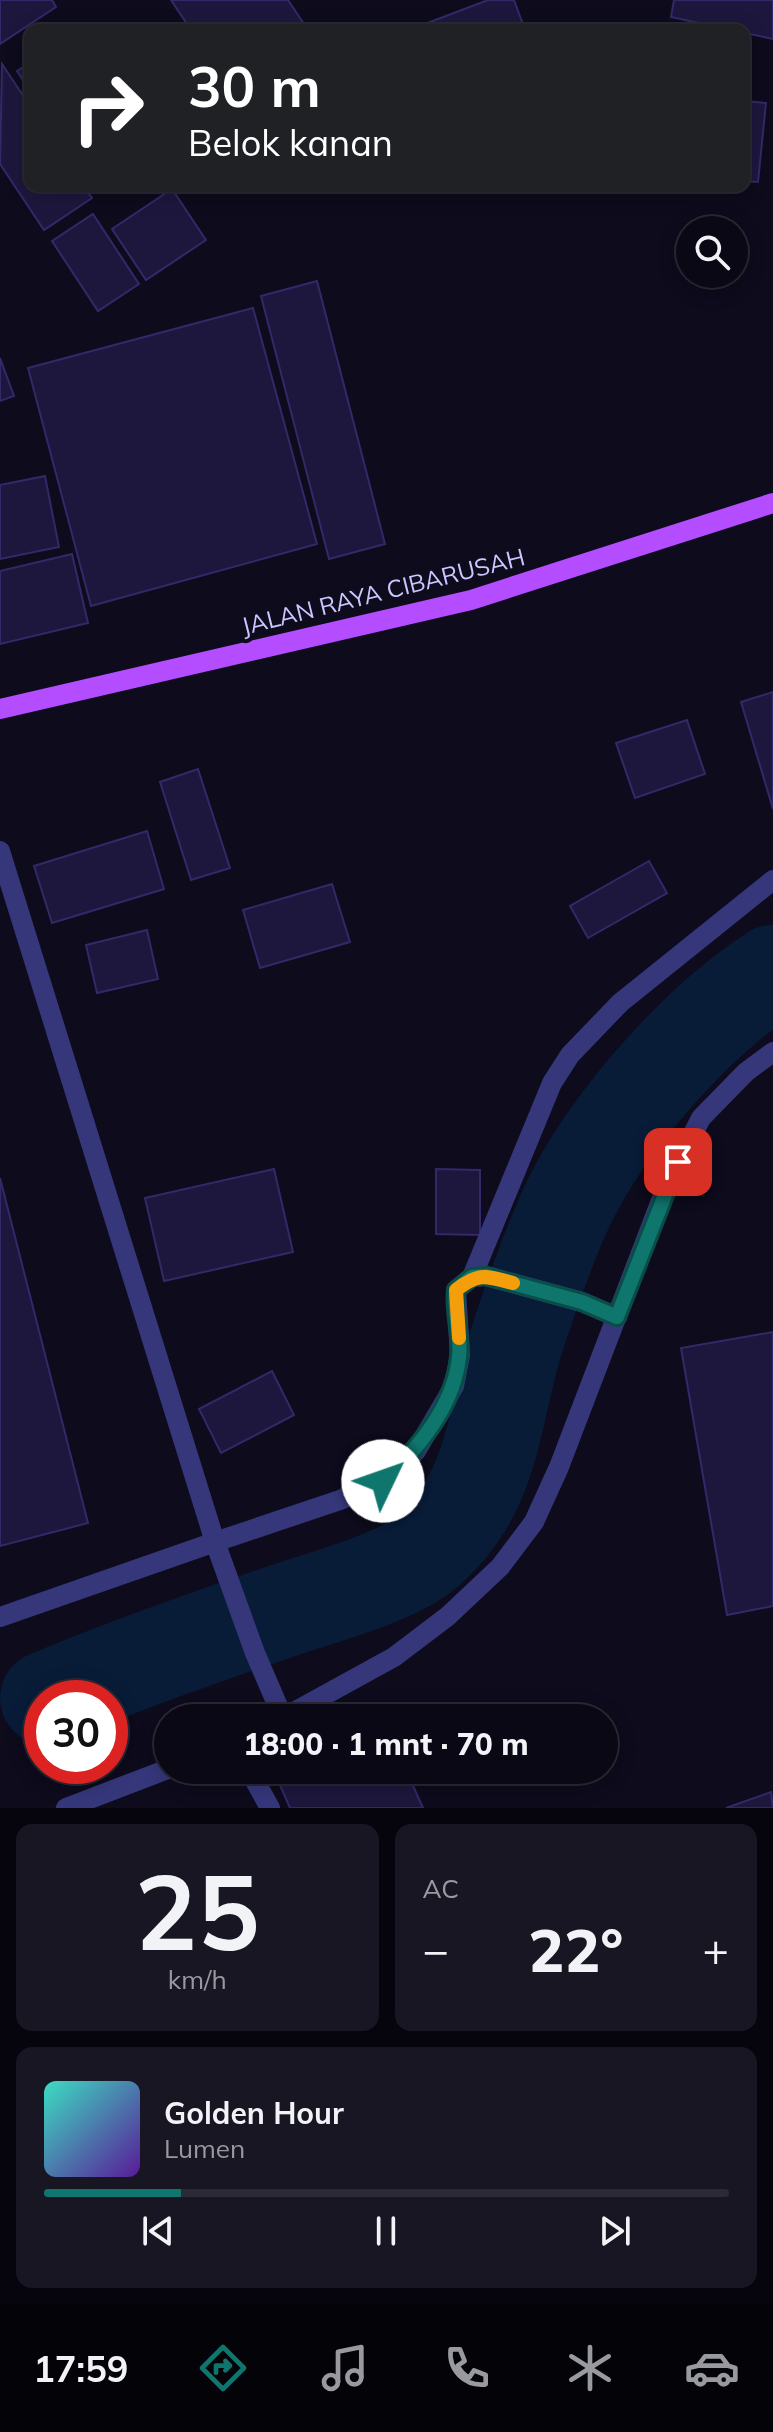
<!DOCTYPE html>
<html lang="id">
<head>
<meta charset="utf-8">
<style>
	body { margin:0; font-family:Mulish,sans-serif; background:#181622; color:#f1f3f6; height:100vh; display:flex; flex-direction:column; font-size:30px; white-space:nowrap }
	* { box-sizing:border-box; margin:0 }
	p { font-size:26px; color:#999aa0 }
	.icon { flex:none; width:44px; height:44px; fill:none; stroke:currentColor; stroke-width:2; stroke-linecap:round; stroke-linejoin:round }
	.map { position:relative; height:1808px; overflow:hidden }
	.sheet { display:flex; flex-direction:column; gap:16px; padding:16px; background:#06040c; flex:1 }
	.sheet>* { flex:none }
	.top-card { position:absolute; left:24px; top:24px; width:726px; height:168px; border-radius:16px; box-shadow:0 4px 20px #0003,0 0 0 2px #2a2934; background:#202124; color:#fff; overflow:hidden }
	.fabs { position:absolute; left:676px; top:216px; display:grid; gap:16px }
	.fabs a { display:grid; place-items:center; width:72px; height:72px; border-radius:50%; background:#0a0815; box-shadow:0 4px 20px #0003,0 0 0 2px #2a2934; font-size:40px }
	.speed { position:absolute; left:24px; top:1680px; display:flex; gap:16px; font-size:40px; font-weight:700; text-align:center }
	.speed>* { display:grid; place-content:center; width:104px; height:104px; border-radius:50%; background:#0a0815; box-shadow:0 4px 20px #0003,0 0 0 2px #2a2934; line-height:1 }
	.speed .limit { border:12px solid #d22; background:#fff; color:#111 }
	.pin { position:absolute; display:grid; place-items:center; width:68px; height:68px; color:#fff; margin:-34px; border-radius:16px; box-shadow:0 4px 12px #0006 }
	.me { position:absolute; width:88px; margin:-44px; rotate:48deg; stroke-linejoin:round; filter:drop-shadow(0 0 6px #0008) }
	.turn { display:flex; align-items:center; gap:28px; height:168px; padding:0 32px; font-size:36px }
	.turn .icon { width:104px; height:104px; stroke-width:2.5 }
	.turn b { display:block; font-size:56px; line-height:68px }
	.big { font-size:60px; font-weight:800; line-height:1.1 }
	.sheet .card { flex:1; display:flex; flex-direction:column; justify-content:center; gap:12px; min-width:0; padding:0 28px; border-radius:16px; background:#181622 }
	.sheet .dial { align-items:center; gap:0 }
	.dial b { font-size:104px; line-height:1 }
	.song { display:flex; align-items:center; gap:24px }
	.cover { width:96px; height:96px; border-radius:12px; background:linear-gradient(135deg,hsl(170 70% 55%),hsl(270 70% 35%)) }
	.played { height:8px; border-radius:4px; background:linear-gradient(90deg,#0f766e 20%,#2a2934 20%) }
	.keys { display:flex; justify-content:space-around; direction:ltr }
	.heat { display:flex; justify-content:space-between; align-items:center; font-size:44px; direction:ltr }
	.sheet .tiles { flex:1; display:grid; gap:16px; grid-template-columns:1fr 1fr }
	.card:last-child { grid-column:span 2 }
	.trip { position:absolute; left:154px; top:1704px; width:464px; height:80px; border-radius:40px; background:#0a0815; box-shadow:0 4px 20px #0003,0 0 0 2px #2a2934; font-weight:800; line-height:80px; text-align:center }
	.tabs { display:flex; height:128px; justify-content:space-around; align-items:center; background:#040308; color:#999aa0 }
	.tabs .icon { width:56px; height:56px }
	.tabs .current { color:#0f766e }
	.tabs b { font-size:36px; color:#f1f3f6 }
	.map>svg:first-child { display:block }
</style>
</head>
<body>
<div class="map">
<svg width="773" height="1808" viewBox="0 0 773 1808">
	<rect width="100%" height="100%" fill="#0d0b1c"/>
	<g fill="none" stroke-linecap="round" stroke-linejoin="round">
		<path stroke="#081c38" stroke-width="94" d="M 47,1698 C 125,1665 205,1637 285,1610 C 323,1597 395,1578 425,1553 C 498,1491 492,1413 520,1330 C 532,1294 545,1257 560,1222 C 597,1133 692,1024 773,972"/>
	</g>
	<g fill="#1d173d" stroke="#332969" stroke-width="2">
		<path d="M 0,0 L 52,0 L 56,7 L 0,44 Z"/>
		<path d="M 171,0 L 288,0 L 308,30 L 191,30 Z"/>
		<path d="M 488,0 L 514,0 L 525,30 L 409,30 Z"/>
		<path d="M 674,0 L 773,0 L 773,39 L 671,17 Z"/>
		<path d="M 30,63 L 30,91 L 17,71 Z"/>
		<path d="M 2,64 L 30,106 L 30,186 L 83,186 L 92,198 L 44,230 L 0,164 Z"/>
		<path d="M 744,101 L 766,103 L 758,182 L 744,181 Z"/>
		<path d="M 172,189 L 206,240 L 146,280 L 112,229 Z"/>
		<path d="M 93,214 L 139,284 L 98,311 L 52,241 Z"/>
		<path d="M 317,281 L 385,544 L 329,559 L 261,296 Z"/>
		<path d="M 253,308 L 317,544 L 91,606 L 28,368 Z"/>
		<path d="M 0,358 L 14,396 L 0,401 Z"/>
		<path d="M 45,476 L 59,547 L 0,559 L 0,485 Z"/>
		<path d="M 72,554 L 88,623 L 0,644 L 0,571 Z"/>
		<path d="M 773,692 L 773,809 L 741,702 Z"/>
		<path d="M 687,720 L 705,774 L 635,798 L 616,743 Z"/>
		<path d="M 198,769 L 230,868 L 191,880 L 160,782 Z"/>
		<path d="M 147,831 L 164,889 L 52,923 L 34,866 Z"/>
		<path d="M 649,861 L 667,893 L 588,938 L 570,906 Z"/>
		<path d="M 332,884 L 350,942 L 260,968 L 243,910 Z"/>
		<path d="M 147,930 L 158,979 L 97,993 L 86,945 Z"/>
		<path d="M 274,1169 L 293,1252 L 164,1281 L 145,1198 Z"/>
		<path d="M 436,1169 L 480,1170 L 480,1235 L 436,1234 Z"/>
		<path d="M 0,1178 L 88,1523 L 0,1546 Z"/>
		<path d="M 773,1332 L 773,1606 L 727,1615 L 681,1348 Z"/>
		<path d="M 272,1371 L 294,1415 L 221,1453 L 199,1409 Z"/>
		<path d="M 289,1770 L 406,1770 L 423,1808 L 290,1808 L 276,1776 Z"/>
		<path d="M 771,1792 L 773,1808 L 726,1808 Z"/>
	</g>
	<g fill="none" stroke-linecap="round" stroke-linejoin="round">
		<path stroke="#36377b" stroke-width="20" d="M 0,851 L 215,1542 L 0,1617"/>
		<g stroke="#36377b" stroke-width="20">
			<path d="M 472,1277 L 552,1083 L 570,1055 L 620,1003 L 773,880"/>
			<path d="M 283,1718 L 394,1657 L 448,1616 L 500,1567 L 534,1522 L 559,1467 L 667,1185 L 701,1118 L 746,1072 L 773,1052"/>
			<path d="M 283,1718 L 255,1653 L 215,1542 L 340,1500 L 383,1481 L 416,1451 L 454,1386 L 460,1355 L 456,1290 L 472,1277 L 486,1276 L 582,1302 L 617,1317"/>
			<path d="M 249,1770 L 270,1808"/>
			<path d="M 66,1808 L 168,1769"/>
		</g>
		<path stroke="#b34dff" stroke-width="20" d="M 0,709 L 471,600 L 773,503"/>
	</g>
	<g fill="none" stroke-linecap="round" stroke-linejoin="round">
		<g stroke="#0a4d48" stroke-width="20">
			<path id="route" d="M 383,1481 C 418,1449 454,1407 459,1357 C 462,1335 453,1312 456,1290 L 472,1277 L 486,1276 L 582,1302 L 617,1317 L 678,1162"/>
		</g>
		<use href="#route" stroke="#0f766e" stroke-width="14"/>
		<path stroke="#f59e0b" stroke-width="14" d="M 459,1338 L 456,1290 C 479,1272 486,1276 513,1283"/>
	</g>
	<g text-anchor="middle" dominant-baseline="central" stroke-width="8" stroke-linejoin="round" paint-order="stroke">
		<g font-size="24" fill="#cac6ff" stroke="#0d0b1c">
			<text transform="translate(383 591) rotate(-14)">JALAN RAYA CIBARUSAH</text>
		</g>
	</g>
</svg>
<div class="fabs">
<a><svg class="icon" aria-label="search" viewBox="0 0 24 24"><circle cx="10" cy="10" r="6"/><path d="M15 15l6 6"/></svg></a>
</div>
<div class="speed"><div class="limit">30</div></div>
<div class="pin" style="left:678px;top:1162px;background:#d93025"><svg class="icon" aria-label="arrive" viewBox="0 0 24 24"><path d="M6 21V4h12l-3 4 3 4H6"/></svg></div>
<svg class="me" style="left:383px;top:1481px" viewBox="-20 -20 40 40"><circle r="19" fill="#fff"/><path d="M0-13L10 11 0 6-10 11z" fill="#0f766e"/></svg>
<div class="trip">18:00 · 1 mnt · 70 m</div>
<div class="top-card">
<div class="turn"><svg class="icon" aria-label="right" viewBox="0 0 24 24"><path d="M7 20v-9h11M14 6l5 5-5 5"/></svg><div><b>30 m</b>Belok kanan</div></div>
</div>
</div>
<section class="sheet">
<div class="tiles">
<div class="card dial"><b>25</b><p>km/h</p></div>
<div class="card"><p>AC</p>
<div class="heat"><a>−</a><b class="big">22°</b><a>+</a></div>
</div>
<div class="card">
<div class="song"><i class="cover"></i><div><b>Golden Hour</b><p>Lumen</p></div></div>
<div class="played"></div>
<div class="keys"><svg class="icon" aria-label="previous" viewBox="0 0 24 24"><path d="M18 5L8 12l10 7zM5 5v14"/></svg><svg class="icon" aria-label="pause" viewBox="0 0 24 24"><path d="M8 5v14M16 5v14"/></svg><svg class="icon" aria-label="next" viewBox="0 0 24 24"><path d="M6 5l10 7-10 7zM19 5v14"/></svg></div>
</div>
</div>
</section>
<nav class="tabs">
<b>17:59</b>
<svg class="icon current" aria-label="directions" viewBox="0 0 24 24"><path d="M12 3l9 9-9 9-9-9zM9 14v-3h6M13 9l2 2-2 2"/></svg>
<svg class="icon" aria-label="music" viewBox="0 0 24 24"><path d="M9 18V5l10-2v13"/><circle cx="6" cy="18" r="3"/><circle cx="16" cy="16" r="3"/></svg>
<svg class="icon" aria-label="phone" viewBox="0 0 24 24"><path d="M5 4h4l2 5-3 2q2 4 5 5l2-3 5 2v4C11 20 4 13 5 4z"/></svg>
<svg class="icon" aria-label="climate" viewBox="0 0 24 24"><path d="M12 3v18M4 7l16 10M4 17L20 7"/></svg>
<svg class="icon" aria-label="car" viewBox="0 0 24 24"><path d="M5 17H2v-5l4-1 3-4h7l3 4 3 1v5h-3M9 17h6M6 11h13"/><circle cx="7" cy="17" r="2"/><circle cx="17" cy="17" r="2"/></svg>
</nav>
</body>
</html>
